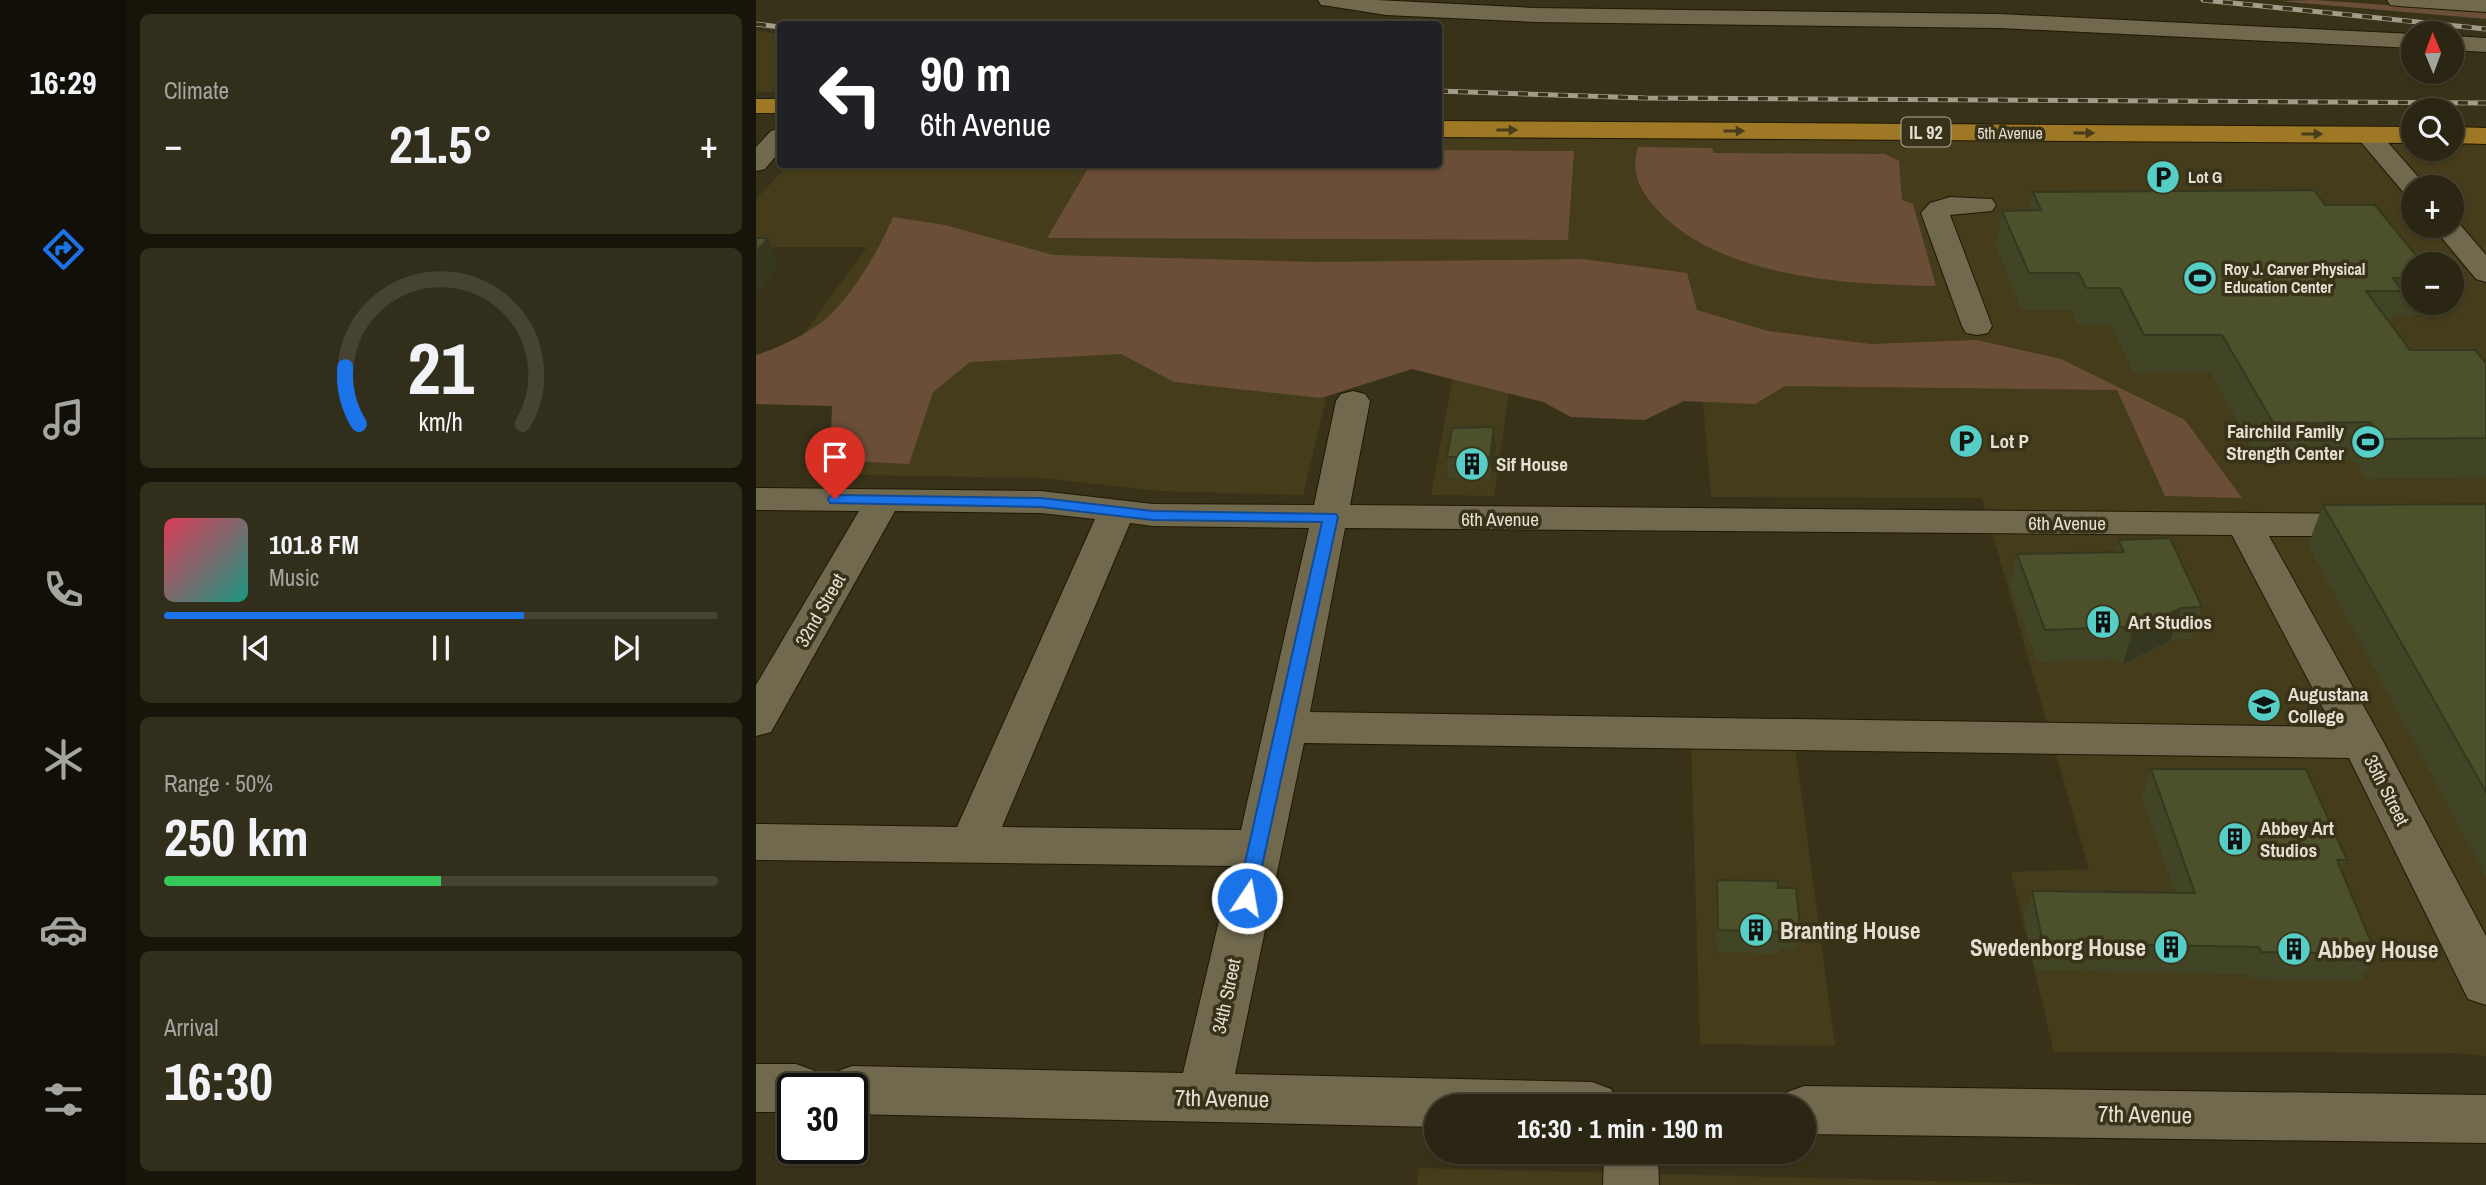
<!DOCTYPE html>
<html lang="en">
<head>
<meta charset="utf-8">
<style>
	body { margin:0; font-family:"Archivo Narrow",sans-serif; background:#322e1c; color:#f1f3f6; height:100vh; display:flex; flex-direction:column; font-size:26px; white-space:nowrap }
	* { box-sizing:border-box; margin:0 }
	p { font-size:23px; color:#a5a5a0 }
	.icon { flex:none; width:38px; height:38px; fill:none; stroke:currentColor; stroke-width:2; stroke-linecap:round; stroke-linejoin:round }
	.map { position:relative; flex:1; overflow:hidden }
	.sheet { display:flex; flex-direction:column; gap:14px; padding:14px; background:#17150a; width:630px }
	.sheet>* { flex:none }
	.hud { position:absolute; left:21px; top:21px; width:665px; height:147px; border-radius:7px; box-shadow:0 2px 5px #0004,0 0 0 2px #464333; background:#202124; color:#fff; overflow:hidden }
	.needle { width:46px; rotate:359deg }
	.tools { position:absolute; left:1645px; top:21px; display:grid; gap:14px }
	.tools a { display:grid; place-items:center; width:63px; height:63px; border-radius:50%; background:#2a2613; box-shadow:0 2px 5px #0004,0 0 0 2px #464333; font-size:35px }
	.speed { position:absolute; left:21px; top:1073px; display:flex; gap:14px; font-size:35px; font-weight:700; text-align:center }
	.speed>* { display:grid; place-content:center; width:91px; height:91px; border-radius:50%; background:#2a2613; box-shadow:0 2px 5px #0004,0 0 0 2px #464333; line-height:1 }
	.speed .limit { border:4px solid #111; border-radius:10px; background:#fff; color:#111 }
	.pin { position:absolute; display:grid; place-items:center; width:60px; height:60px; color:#fff; margin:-72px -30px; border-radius:50% 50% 50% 0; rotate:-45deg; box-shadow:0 0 7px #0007 }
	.pin .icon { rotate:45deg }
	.me { position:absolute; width:77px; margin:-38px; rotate:12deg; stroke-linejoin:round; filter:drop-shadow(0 0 5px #0008) }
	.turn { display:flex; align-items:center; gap:24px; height:147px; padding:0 28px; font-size:32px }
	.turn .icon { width:91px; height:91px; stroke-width:2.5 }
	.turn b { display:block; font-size:49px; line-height:60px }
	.big { font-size:52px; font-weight:700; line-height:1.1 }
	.sheet .card { flex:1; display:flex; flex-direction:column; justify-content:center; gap:10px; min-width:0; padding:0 24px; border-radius:10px; background:#322e1c }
	.sheet .dial { align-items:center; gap:0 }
	.dial svg { height:182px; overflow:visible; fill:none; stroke:#464333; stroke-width:7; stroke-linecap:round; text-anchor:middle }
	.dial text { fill:#f1f3f6; stroke:none }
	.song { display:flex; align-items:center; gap:21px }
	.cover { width:84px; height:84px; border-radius:10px; background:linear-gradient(135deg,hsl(350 70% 55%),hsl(170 70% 35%)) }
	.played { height:7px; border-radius:4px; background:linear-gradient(90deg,#1a73e8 65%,#464333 65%) }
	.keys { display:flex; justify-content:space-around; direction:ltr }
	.heat { display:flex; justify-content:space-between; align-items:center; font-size:38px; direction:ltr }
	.charge { height:10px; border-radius:5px; background:linear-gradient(90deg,#34c759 50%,#464333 0) }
	.trip { position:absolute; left:668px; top:1094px; width:392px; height:70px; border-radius:35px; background:#2a2613; box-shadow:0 2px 5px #0004,0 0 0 2px #464333; font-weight:700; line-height:70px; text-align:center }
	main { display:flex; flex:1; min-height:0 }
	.dock { display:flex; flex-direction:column; width:126px; justify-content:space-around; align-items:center; background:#110f08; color:#a5a5a0 }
	.dock .icon { width:49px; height:49px }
	.dock .selected { color:#1a73e8 }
	.dock b { font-size:32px; color:#f1f3f6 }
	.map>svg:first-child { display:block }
</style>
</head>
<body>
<main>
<nav class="dock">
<b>16:29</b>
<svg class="icon selected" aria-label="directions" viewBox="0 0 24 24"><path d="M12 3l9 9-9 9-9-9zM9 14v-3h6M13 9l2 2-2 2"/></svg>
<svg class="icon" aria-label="music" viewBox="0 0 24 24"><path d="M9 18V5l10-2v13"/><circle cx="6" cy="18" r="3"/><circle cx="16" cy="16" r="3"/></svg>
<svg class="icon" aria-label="phone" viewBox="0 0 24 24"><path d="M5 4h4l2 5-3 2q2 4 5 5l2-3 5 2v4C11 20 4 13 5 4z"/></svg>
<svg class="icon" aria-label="climate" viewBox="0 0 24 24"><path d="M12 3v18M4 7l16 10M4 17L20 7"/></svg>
<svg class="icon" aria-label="car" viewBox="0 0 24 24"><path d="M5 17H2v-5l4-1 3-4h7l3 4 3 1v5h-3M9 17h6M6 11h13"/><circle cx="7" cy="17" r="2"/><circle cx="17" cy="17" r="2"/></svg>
<svg class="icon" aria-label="filters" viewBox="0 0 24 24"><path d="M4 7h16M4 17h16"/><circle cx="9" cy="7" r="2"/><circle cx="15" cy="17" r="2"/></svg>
</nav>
<section class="sheet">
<div class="card"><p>Climate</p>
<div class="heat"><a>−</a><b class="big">21.5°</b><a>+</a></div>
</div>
<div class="card dial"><svg viewBox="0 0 100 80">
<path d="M14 69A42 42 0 1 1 86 69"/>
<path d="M14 69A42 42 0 0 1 8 44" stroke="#1a73e8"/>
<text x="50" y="56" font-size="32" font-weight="700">21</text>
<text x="50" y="72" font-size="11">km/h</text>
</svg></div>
<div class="card">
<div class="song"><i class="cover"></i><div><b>101.8 FM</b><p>Music</p></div></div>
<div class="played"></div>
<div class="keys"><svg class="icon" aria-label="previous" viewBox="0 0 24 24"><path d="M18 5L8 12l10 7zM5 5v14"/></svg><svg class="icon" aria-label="pause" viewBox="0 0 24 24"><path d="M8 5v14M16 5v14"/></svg><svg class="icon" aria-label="next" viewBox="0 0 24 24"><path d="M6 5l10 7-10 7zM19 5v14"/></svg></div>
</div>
<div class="card"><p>Range · 50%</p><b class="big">250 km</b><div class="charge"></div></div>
<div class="card"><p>Arrival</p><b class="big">16:30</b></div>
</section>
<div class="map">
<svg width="1730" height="1185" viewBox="0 0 1730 1185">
	<rect width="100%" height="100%" fill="#383219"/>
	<g fill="#443c1b" fill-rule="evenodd">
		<path d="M 0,31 L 24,34 L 24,92 L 0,92 Z"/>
		<path d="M 683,138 L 1657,143 L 1657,149 L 1696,149 L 1696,144 L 1730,144 L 1730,1056 L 1701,1053 L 1298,1052 L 1255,872 L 1333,869 L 1226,498 L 955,497 L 942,342 L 761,339 L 738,496 L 675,495 L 704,338 L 585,337 L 547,495 L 403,491 L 283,478 L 49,474 L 111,374 L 19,374 L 111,247 L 0,247 L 0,199 L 32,165 L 682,164 ZM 1657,187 L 1696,187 L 1696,226 L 1657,226 ZM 1657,264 L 1696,264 L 1696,303 L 1657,303 Z"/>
		<path d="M 935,743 L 1039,746 L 1079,1046 L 944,1044 Z"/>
		<path d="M 663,1168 L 1337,1185 L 661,1185 Z"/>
	</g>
	<g fill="#6b4e38">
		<path d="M 1560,0 L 1730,12 L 1730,19 L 1522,1 Z"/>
		<path d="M 882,147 L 956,148 L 958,153 L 1129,154 L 1143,161 L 1146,200 L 1157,204 L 1180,286 C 1090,284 961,279 898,206 C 882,188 875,170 882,147 Z"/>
		<path d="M 683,150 L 818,151 L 812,240 L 291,238 L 334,165 L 682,164 Z"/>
		<path d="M 137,217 L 189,225 L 297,255 L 560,262 L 827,259 L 931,273 L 941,310 L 1012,331 L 1115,344 L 1221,340 L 1305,359 L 1429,420 L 1486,498 L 1409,496 L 1361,390 L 1029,386 L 999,404 L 928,401 L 889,420 L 815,417 L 787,402 L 656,369 L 565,398 L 418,382 L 365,354 L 214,362 L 177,392 L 153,464 L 74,460 L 76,406 L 0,404 L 0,355 C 23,348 59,331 76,313 C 100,289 124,248 137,217 Z"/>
	</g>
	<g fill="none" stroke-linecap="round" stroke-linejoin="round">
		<g stroke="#201902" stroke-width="2">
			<g id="minor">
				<path d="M 562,0 L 620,0 L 778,8 L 1243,14 L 1657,34 L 1657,48 L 1243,28 L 778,22 L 630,15 L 573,6 L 565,5 Z"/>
				<path d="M 1631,0 L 1730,0 L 1730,12 L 1642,6 L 1634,5 Z"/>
				<path d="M 1696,36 L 1730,38 L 1730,52 L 1696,50 Z"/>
				<path d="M 1612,127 L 1621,130 L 1671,187 L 1657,187 L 1657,195 L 1648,193 L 1599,135 L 1603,130 Z"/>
				<path d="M 24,128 L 24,151 L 9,169 L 0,171 L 0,147 L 15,131 Z"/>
				<path d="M 1194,197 L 1236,199 L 1240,205 L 1236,211 L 1194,215 L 1236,326 L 1232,333 L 1221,335 L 1210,333 L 1206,326 L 1165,213 L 1174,203 Z"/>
				<path d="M 1696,219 L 1700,220 L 1730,255 L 1730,282 L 1720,279 L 1676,226 L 1696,226 Z"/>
				<path d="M 597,391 L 609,394 L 614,401 L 594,505 L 1610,514 L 1623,517 L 1628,525 L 1623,533 L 1610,536 L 1513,536 L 1628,743 L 1730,936 L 1730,1005 L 1712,999 L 1593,758 L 548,743 L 479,1074 L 836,1082 L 855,1089 L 863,1106 L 681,1106 L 681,1127 L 96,1114 L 96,1088 L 70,1088 L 77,1073 L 96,1066 L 427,1073 L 476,866 L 0,860 L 0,824 L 201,827 L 339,519 L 285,513 L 139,511 L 15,732 L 0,736 L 0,685 L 103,511 L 0,510 L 0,488 L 285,491 L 397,504 L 558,505 L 580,401 L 585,394 ZM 374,523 L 397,526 L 553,528 L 485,830 L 246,827 ZM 589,528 L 1476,535 L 1577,727 L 554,712 Z"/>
				<path d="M 0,1064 L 40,1064 L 59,1071 L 66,1088 L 37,1088 L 37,1112 L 0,1112 Z"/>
				<path d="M 1048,1086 L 1730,1095 L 1730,1143 L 1048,1134 L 1048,1106 L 1023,1106 L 1029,1093 Z"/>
				<path d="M 848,1152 L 902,1152 L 903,1185 L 847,1185 Z"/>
			</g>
		</g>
		<g stroke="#201902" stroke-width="2">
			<g id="major">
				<rect x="0" y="99" width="24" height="14"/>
				<path d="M 682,121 L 1657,127 L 1657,143 L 682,137 Z"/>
				<path d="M 1696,127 L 1730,128 L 1730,144 L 1696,143 Z"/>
			</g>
		</g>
		<use href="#minor" fill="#70694e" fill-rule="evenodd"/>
		<use href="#major" fill="#9e7825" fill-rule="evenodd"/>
		<g stroke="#a19d8a" stroke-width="5">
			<g id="rail">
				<path d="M 1447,0 L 1730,29"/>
				<path d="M 0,24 L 24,27"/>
				<path d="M 682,91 L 889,98 L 1730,103"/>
			</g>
		</g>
		<use href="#rail" stroke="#383219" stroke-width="3.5" stroke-dasharray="10" stroke-linecap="butt"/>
	</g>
	<g fill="#414525">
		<path d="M 1277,192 L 1569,205 L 1657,264 L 1657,303 L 1669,303 L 1664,315 L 1637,315 L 1634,323 L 1654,350 L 1730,363 L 1730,477 L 1610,479 L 1599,461 L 1505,463 L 1454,372 L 1378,373 L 1355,325 L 1322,325 L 1315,310 L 1266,310 L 1240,246 L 1246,211 L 1273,210 Z"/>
		<path d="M 738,427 L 740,448 L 736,479 L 692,478 L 691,457 Z"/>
		<path d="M 1730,504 L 1730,876 L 1552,545 L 1567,505 Z"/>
		<path d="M 1362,540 L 1446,607 L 1436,639 L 1415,640 L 1367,664 L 1359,659 L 1281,662 L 1254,586 L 1261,554 L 1359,552 Z"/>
		<path d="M 1395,769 L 1591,860 L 1585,871 L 1620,954 L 1605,981 L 1493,979 L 1491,974 L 1279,970 L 1268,918 L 1276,891 L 1419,893 L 1386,797 Z"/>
		<path d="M 961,880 L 1022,888 L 1044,927 L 1041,949 L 1024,949 L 1023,954 L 961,952 L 959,902 Z"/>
	</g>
	<g fill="#35381e">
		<path d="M 12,238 L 23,266 L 0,296 L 0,252 Z"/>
		<path d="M 738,427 L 740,448 L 736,479 L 734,457 Z"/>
		<path d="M 1425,608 L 1415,640 L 1367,664 L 1376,632 Z"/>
	</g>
	<g fill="#4c502b" stroke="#35381e" stroke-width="2">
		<path d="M 1558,190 L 1569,205 L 1619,205 L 1667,264 L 1657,264 L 1657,278 L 1637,278 L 1646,291 L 1610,291 L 1654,350 L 1719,350 L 1730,363 L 1730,438 L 1626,439 L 1614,422 L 1518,424 L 1466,335 L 1388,335 L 1364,288 L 1330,288 L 1323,273 L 1273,273 L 1246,211 L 1285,210 L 1277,192 Z"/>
		<path d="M 0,238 L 12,238 L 0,252 Z"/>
		<path d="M 738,427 L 734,457 L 691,457 L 696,428 Z"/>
		<path d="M 1730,504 L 1730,792 L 1567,505 Z"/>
		<path d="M 1414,538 L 1446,607 L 1425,608 L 1376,632 L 1368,627 L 1289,630 L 1261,554 L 1368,552 L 1362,540 Z"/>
		<path d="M 1395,769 L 1550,769 L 1591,860 L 1581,860 L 1620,954 L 1505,952 L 1503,947 L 1287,943 L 1276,891 L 1439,893 Z"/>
		<path d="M 961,880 L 1022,881 L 1022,888 L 1040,888 L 1044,927 L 1025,927 L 1026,932 L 962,930 Z"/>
	</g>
	<defs><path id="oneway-solid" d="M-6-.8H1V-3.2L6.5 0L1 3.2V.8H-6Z" transform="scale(1.75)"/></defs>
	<g fill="#473c1b">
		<use href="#oneway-solid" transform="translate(751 130)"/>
		<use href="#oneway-solid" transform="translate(978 131)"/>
		<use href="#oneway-solid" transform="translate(1328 133)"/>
		<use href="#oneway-solid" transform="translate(1556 134)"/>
	</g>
	<path fill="#1a73e8" stroke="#114b97" stroke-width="2" d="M 79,495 L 285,498 L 397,511 L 580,514 L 582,517 L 498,903 L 491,906 L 484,903 L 481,898 L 566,522 L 397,520 L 285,507 L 74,503 L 72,499 L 74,496 Z"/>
	<defs>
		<g id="parking-disc" transform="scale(1.75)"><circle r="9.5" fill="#55cec5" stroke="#383219"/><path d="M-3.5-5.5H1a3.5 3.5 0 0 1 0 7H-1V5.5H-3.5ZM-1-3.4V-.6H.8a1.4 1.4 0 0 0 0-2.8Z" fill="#111"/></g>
		<g id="stadium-disc" transform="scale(1.75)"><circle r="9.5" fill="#55cec5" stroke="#383219"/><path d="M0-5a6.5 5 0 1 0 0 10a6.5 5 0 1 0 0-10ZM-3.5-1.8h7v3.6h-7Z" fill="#111"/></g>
		<g id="building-disc" transform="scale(1.75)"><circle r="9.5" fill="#55cec5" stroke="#383219"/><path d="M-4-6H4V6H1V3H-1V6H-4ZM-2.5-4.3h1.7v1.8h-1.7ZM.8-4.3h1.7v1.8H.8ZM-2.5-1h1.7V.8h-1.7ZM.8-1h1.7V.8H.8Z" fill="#111"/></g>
		<g id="university-disc" transform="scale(1.75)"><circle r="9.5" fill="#55cec5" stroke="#383219"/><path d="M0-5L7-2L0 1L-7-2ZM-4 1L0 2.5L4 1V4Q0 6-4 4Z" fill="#111"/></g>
	</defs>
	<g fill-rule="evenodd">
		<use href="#parking-disc" x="1407" y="177"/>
		<use href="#stadium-disc" x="1444" y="278"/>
		<use href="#parking-disc" x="1210" y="441"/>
		<use href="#stadium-disc" x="1612" y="442"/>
		<use href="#building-disc" x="716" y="464"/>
		<use href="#building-disc" x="1347" y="622"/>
		<use href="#university-disc" x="1508" y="705"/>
		<use href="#building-disc" x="1479" y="839"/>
		<use href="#building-disc" x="1000" y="930"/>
		<use href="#building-disc" x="1415" y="947"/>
		<use href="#building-disc" x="1538" y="949"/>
	</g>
	<g text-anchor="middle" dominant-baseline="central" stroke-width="7" stroke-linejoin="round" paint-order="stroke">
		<g font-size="16" fill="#e4e0d1" stroke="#383219">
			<text x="1254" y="133">5th Avenue</text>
		</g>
		<g font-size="16" font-weight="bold" fill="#e4e0d1" stroke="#383219" text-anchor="start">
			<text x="1432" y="177">Lot G</text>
			<text x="1468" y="269">Roy J. Carver Physical<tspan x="1468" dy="18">Education Center</tspan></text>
		</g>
		<rect fill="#383219" stroke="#b0ac9a" stroke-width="2" x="1145.5" y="117.5" width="49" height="29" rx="5"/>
		<g font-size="18" font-weight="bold" fill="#e4e0d1">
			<text x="1170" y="132">IL 92</text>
		</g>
		<g font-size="19" font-weight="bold" fill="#e4e0d1" stroke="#383219" text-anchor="start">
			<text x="1588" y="431" text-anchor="end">Fairchild Family<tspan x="1588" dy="22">Strength Center</tspan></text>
			<text x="1234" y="441">Lot P</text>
			<text x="740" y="464">Sif House</text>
			<text x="1372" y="622">Art Studios</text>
			<text x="1532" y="694">Augustana<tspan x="1532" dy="22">College</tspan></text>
			<text x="1504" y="828">Abbey Art<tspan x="1504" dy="22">Studios</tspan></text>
		</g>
		<g font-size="19" fill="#e4e0d1" stroke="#383219">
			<text x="744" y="519">6th Avenue</text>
			<text x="1311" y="523">6th Avenue</text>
			<text transform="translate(64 610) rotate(-60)">32nd Street</text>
			<text transform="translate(1631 790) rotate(63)">35th Street</text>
			<text transform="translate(470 996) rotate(-78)">34th Street</text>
		</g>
		<g font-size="23" font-weight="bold" fill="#e4e0d1" stroke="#383219" text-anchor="start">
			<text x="1024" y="930">Branting House</text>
			<text x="1390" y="947" text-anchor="end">Swedenborg House</text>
			<text x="1562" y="949">Abbey House</text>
		</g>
		<g font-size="23" fill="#e4e0d1" stroke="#383219">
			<text transform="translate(466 1098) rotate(1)">7th Avenue</text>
			<text transform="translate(1389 1114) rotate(1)">7th Avenue</text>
		</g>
	</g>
</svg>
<div class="tools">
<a><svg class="needle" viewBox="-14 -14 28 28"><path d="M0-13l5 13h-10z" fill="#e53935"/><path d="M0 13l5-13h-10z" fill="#a5a5a0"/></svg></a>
<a><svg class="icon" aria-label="search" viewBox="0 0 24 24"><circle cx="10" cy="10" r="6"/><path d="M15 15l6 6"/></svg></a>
<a>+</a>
<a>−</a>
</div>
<div class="speed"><div class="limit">30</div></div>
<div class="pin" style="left:79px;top:499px;background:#d93025"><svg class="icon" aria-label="arrive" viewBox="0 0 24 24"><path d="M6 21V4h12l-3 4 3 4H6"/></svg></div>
<svg class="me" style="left:491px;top:898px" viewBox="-20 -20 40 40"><circle r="17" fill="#1a73e8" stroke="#fff" stroke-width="3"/><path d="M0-11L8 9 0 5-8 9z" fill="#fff"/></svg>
<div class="trip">16:30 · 1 min · 190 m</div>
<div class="hud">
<div class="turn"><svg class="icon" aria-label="left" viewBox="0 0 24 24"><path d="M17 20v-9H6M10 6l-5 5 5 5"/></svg><div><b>90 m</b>6th Avenue</div></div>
</div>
</div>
</main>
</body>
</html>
